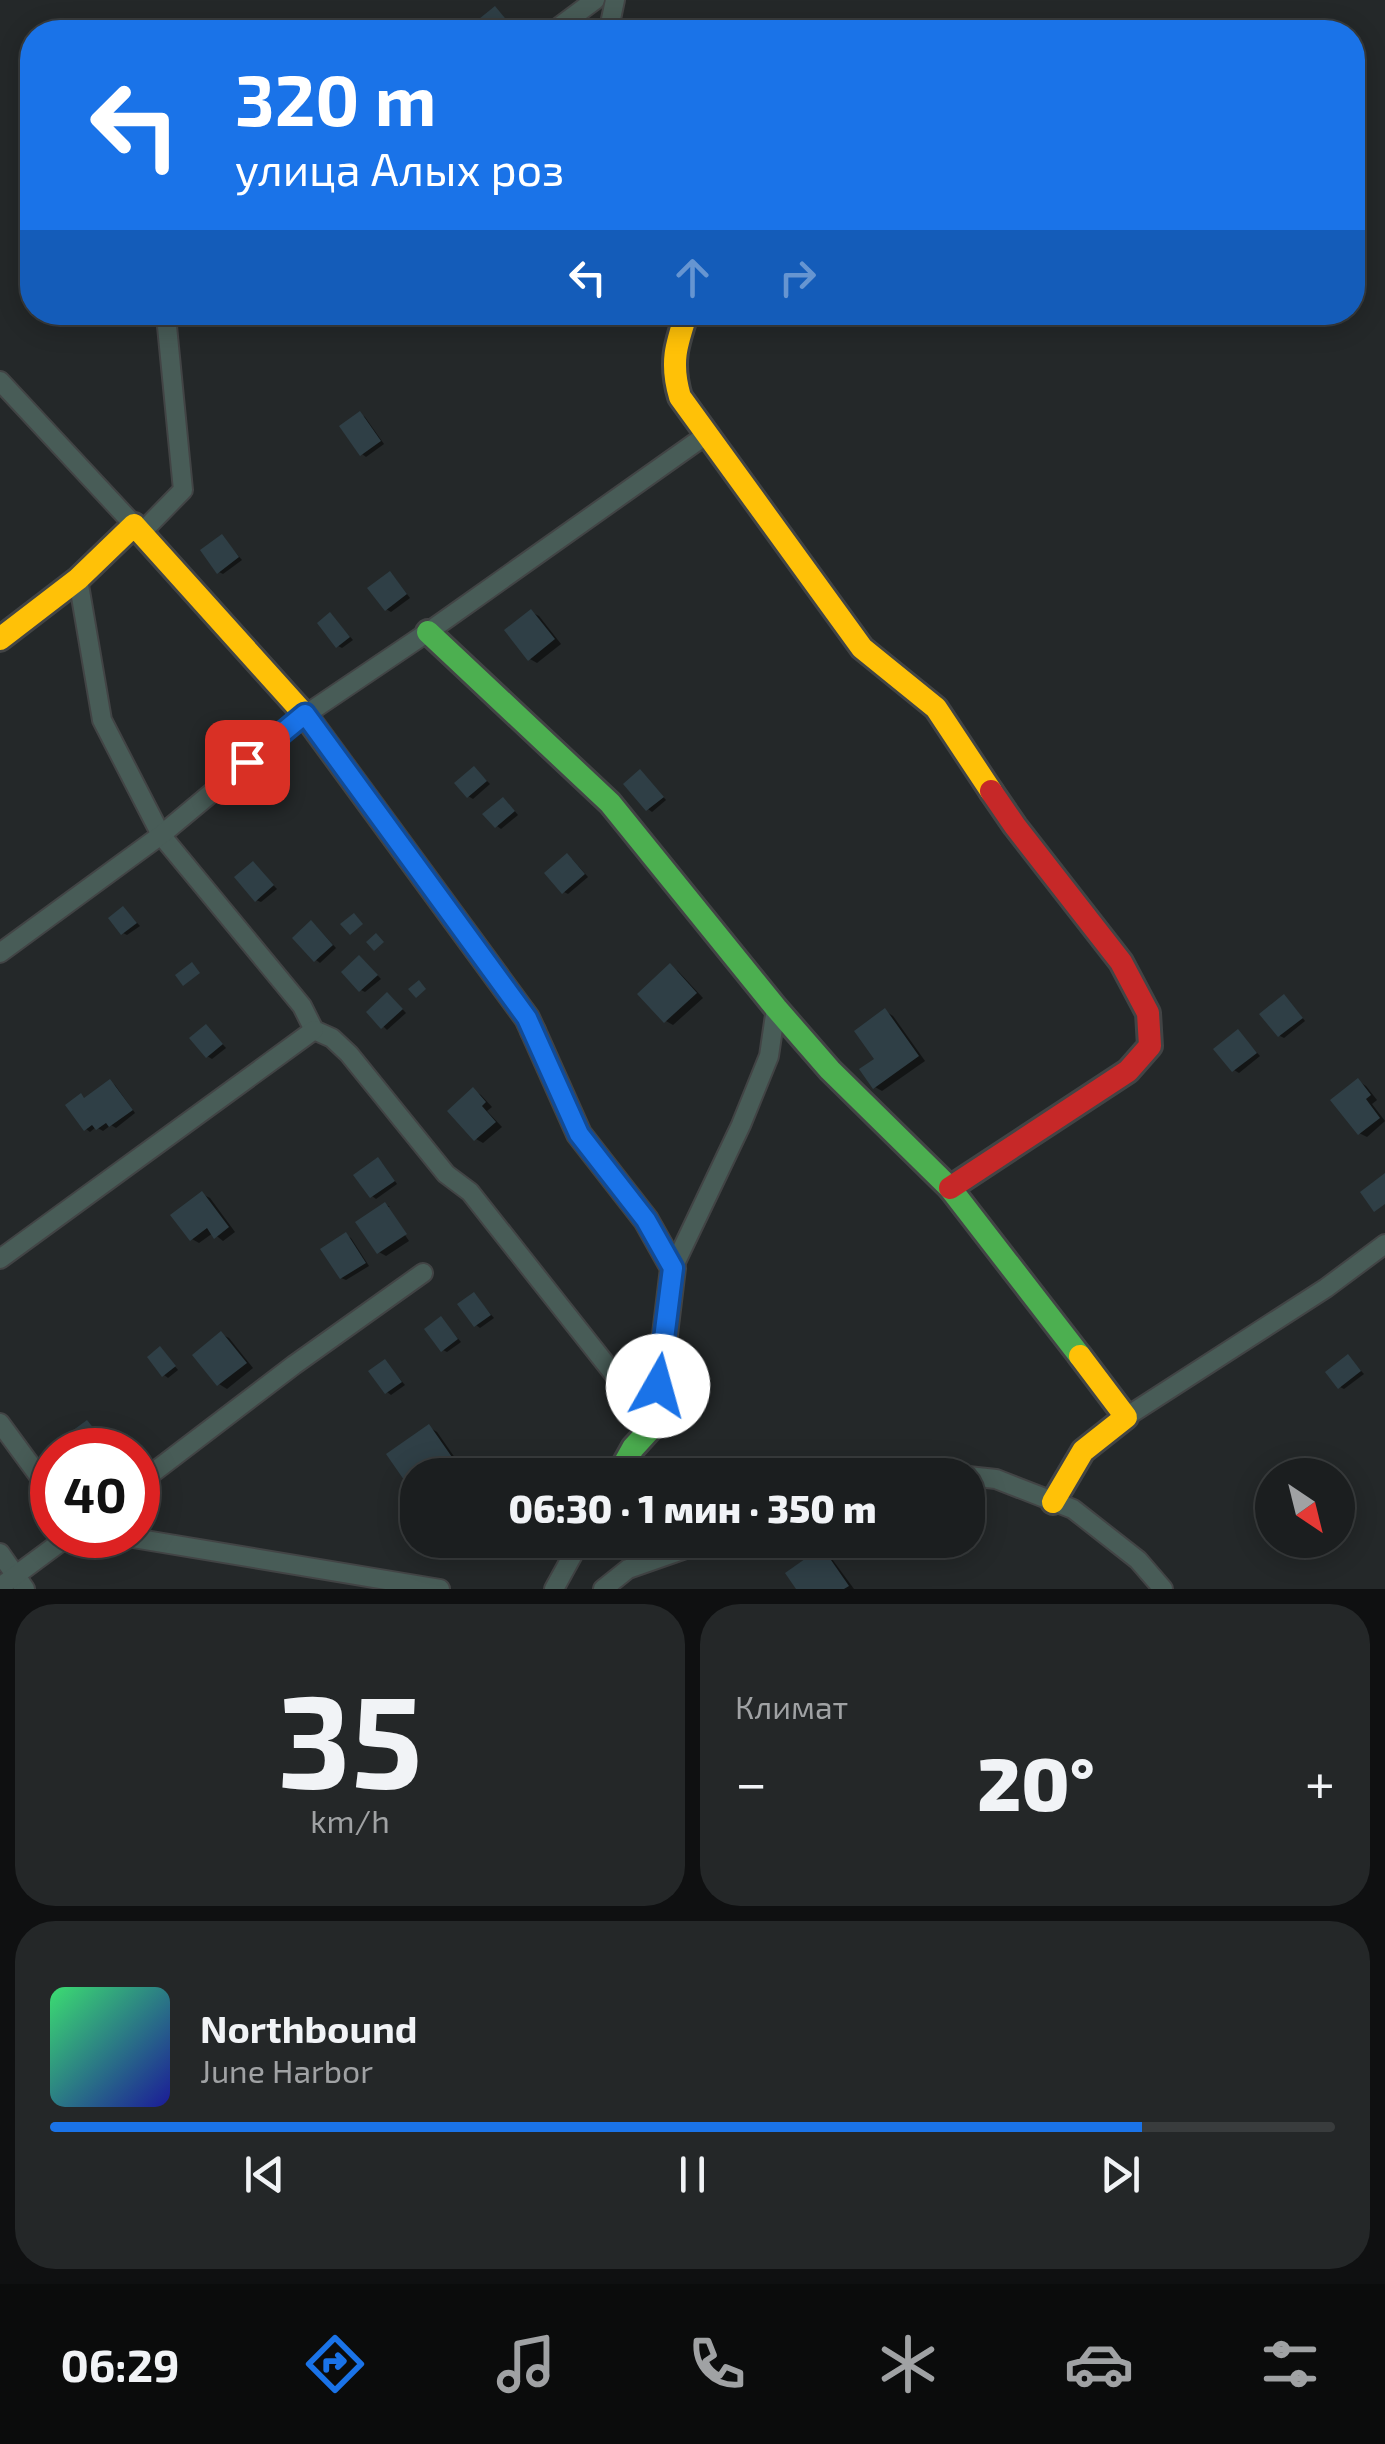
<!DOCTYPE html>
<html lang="ru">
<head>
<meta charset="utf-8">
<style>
	body { margin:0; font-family:"Exo 2",sans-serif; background:#242728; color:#f1f3f6; height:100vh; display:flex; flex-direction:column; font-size:38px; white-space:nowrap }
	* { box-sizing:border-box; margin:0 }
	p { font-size:32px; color:#a0a2a4 }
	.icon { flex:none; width:55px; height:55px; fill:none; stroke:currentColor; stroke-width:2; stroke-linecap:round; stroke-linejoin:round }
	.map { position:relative; height:1589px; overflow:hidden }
	.panel { display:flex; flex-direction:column; gap:15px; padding:15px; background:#0f1011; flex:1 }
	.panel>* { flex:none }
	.top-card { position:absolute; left:20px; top:20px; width:1345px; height:305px; border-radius:40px; box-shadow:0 5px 25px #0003,0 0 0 2px #393c3d; background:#1a73e8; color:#fff; overflow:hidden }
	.needle { width:65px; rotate:145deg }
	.fabs { position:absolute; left:1255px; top:1458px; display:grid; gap:20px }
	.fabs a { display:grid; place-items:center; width:100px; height:100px; border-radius:50%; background:#1b1e1f; box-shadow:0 5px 25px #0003,0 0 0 2px #393c3d; font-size:50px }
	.speed { position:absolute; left:30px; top:1428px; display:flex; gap:20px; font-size:50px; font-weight:700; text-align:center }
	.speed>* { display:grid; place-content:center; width:130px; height:130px; border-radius:50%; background:#1b1e1f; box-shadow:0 5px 25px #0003,0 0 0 2px #393c3d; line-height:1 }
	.speed .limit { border:15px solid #d22; background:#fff; color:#111 }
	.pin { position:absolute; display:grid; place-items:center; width:85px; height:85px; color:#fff; margin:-42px; border-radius:20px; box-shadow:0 5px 15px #0006 }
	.me { position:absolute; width:110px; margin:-55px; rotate:7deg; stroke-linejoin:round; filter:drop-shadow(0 0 8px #0008) }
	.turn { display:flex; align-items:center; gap:35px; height:210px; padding:0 50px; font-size:45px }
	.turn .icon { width:130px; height:130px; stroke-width:2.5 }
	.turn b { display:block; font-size:70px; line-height:85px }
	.lanes { display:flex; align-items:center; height:95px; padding:0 50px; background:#0003; justify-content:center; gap:50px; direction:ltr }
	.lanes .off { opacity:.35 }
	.big { font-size:75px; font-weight:800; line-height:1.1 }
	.panel .card { flex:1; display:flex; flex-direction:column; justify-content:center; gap:15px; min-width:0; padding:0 35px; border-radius:40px; background:#242728 }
	.panel .dial { align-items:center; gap:0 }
	.dial b { font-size:130px; line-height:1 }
	.song { display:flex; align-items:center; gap:30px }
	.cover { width:120px; height:120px; border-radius:15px; background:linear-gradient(135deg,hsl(140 70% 55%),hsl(240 70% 35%)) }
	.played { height:10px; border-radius:5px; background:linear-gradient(90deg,#1a73e8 85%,#393c3d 85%) }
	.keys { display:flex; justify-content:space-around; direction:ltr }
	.heat { display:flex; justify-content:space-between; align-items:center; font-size:55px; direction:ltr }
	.panel .tiles { flex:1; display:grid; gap:15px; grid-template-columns:1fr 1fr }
	.card:last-child { grid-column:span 2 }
	.trip { position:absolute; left:400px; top:1458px; width:585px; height:100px; border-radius:40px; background:#1b1e1f; box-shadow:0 5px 25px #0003,0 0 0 2px #393c3d; font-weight:800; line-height:100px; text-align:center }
	.menu { display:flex; height:160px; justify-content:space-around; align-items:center; background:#0b0c0c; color:#a0a2a4 }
	.menu .icon { width:70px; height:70px }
	.menu .current { color:#1a73e8 }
	.menu b { font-size:45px; color:#f1f3f6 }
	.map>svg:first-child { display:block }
</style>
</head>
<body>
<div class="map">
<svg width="1385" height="1589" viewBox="0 0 1385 1589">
	<rect width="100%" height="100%" fill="#242829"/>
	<g fill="#0007">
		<path d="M 360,414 L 365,417 L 384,444 L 366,457 L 362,454 Z"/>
		<path d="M 222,537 L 242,560 L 223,574 L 219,572 Z"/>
		<path d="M 394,577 L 410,598 L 391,612 L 386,609 Z"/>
		<path d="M 531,612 L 539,616 L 561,644 L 537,663 L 530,659 Z"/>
		<path d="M 330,615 L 353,640 L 342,648 L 338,646 Z"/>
		<path d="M 475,769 L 490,784 L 473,799 L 468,796 Z"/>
		<path d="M 641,772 L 666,800 L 652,812 L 648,809 Z"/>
		<path d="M 507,802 L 518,815 L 501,829 L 497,826 Z"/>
		<path d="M 572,859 L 588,877 L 568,894 L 564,892 Z"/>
		<path d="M 253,864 L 277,889 L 261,902 L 256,900 Z"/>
		<path d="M 124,909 L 140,926 L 127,935 L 123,933 Z"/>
		<path d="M 316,926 L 336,948 L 320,963 L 316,960 Z"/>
		<path d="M 364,961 L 381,979 L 365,992 L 361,990 Z"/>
		<path d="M 670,967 L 678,971 L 703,998 L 673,1025 L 666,1021 Z"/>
		<path d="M 392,998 L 406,1013 L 387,1030 L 369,1012 Z"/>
		<path d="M 1288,1000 L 1305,1021 L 1284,1038 L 1280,1036 Z"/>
		<path d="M 885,1011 L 893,1016 L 925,1061 L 882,1091 L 875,1087 Z"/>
		<path d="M 207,1027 L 226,1048 L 212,1059 L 207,1056 Z"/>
		<path d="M 1238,1032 L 1260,1056 L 1239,1073 L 1234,1070 Z"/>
		<path d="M 1358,1081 L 1366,1086 L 1377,1100 L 1372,1104 L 1385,1121 L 1367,1137 L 1359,1133 Z"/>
		<path d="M 110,1082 L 115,1085 L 135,1113 L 116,1128 L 111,1125 L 103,1131 L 96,1127 L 90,1132 L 86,1129 L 87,1100 Z"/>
		<path d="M 473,1090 L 481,1095 L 492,1107 L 487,1111 L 502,1127 L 483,1143 L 476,1139 Z"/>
		<path d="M 378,1160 L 382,1163 L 397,1184 L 376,1199 L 372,1196 Z"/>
		<path d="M 202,1194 L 210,1198 L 235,1232 L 223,1241 L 213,1233 L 199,1243 L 192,1239 Z"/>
		<path d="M 385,1204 L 390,1207 L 386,1207 L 409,1241 L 386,1256 L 379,1252 Z"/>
		<path d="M 346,1235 L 351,1238 L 369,1266 L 346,1280 L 341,1278 Z"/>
		<path d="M 474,1295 L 494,1318 L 480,1328 L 476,1325 Z"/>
		<path d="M 441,1319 L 461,1342 L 447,1352 L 443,1350 Z"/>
		<path d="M 221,1334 L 229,1338 L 253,1368 L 227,1389 L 219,1384 L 195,1355 Z"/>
		<path d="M 160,1349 L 178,1370 L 168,1378 L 164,1375 Z"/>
		<path d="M 1348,1357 L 1364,1374 L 1344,1389 L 1340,1387 Z"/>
		<path d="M 385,1362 L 405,1385 L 391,1395 L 387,1392 Z"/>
		<path d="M 429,1427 L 437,1432 L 460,1465 L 446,1475 L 418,1475 L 418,1491 L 413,1488 Z"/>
		<path d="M 434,1540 L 478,1540 L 479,1541 L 453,1560 L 445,1556 Z"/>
		<path d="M 822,1550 L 829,1555 L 854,1589 L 799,1589 Z"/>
	</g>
	<g fill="#2f3f46">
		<path d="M 495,6 L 513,28 L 508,32 L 482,32 L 474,23 Z"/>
		<path d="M 360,411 L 381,441 L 360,456 L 339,426 Z"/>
		<path d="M 222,534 L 239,557 L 217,574 L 200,550 Z"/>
		<path d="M 390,571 L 407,594 L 385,611 L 367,588 Z"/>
		<path d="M 531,609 L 555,639 L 528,661 L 504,630 Z"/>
		<path d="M 330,612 L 350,637 L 336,648 L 317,623 Z"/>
		<path d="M 474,766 L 487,781 L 467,798 L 454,783 Z"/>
		<path d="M 640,769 L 664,797 L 646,811 L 623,784 Z"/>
		<path d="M 503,797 L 515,811 L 495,828 L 482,814 Z"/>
		<path d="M 567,853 L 585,874 L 562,894 L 544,873 Z"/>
		<path d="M 253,861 L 274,885 L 255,902 L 234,877 Z"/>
		<path d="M 123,906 L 137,923 L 121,935 L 108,918 Z"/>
		<path d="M 354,913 L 363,924 L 350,935 L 340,924 Z"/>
		<path d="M 311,920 L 333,945 L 314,962 L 292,938 Z"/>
		<path d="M 376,933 L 384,942 L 374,951 L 366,942 Z"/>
		<path d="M 359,955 L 378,975 L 359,992 L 341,972 Z"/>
		<path d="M 192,962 L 200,973 L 183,986 L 175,975 Z"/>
		<path d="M 670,963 L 697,993 L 664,1023 L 637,994 Z"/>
		<path d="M 419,980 L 426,989 L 416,998 L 408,989 Z"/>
		<path d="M 387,992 L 403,1009 L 381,1029 L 366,1012 Z"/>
		<path d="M 1284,994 L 1303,1018 L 1278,1037 L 1259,1014 Z"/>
		<path d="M 885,1008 L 919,1056 L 873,1089 L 859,1069 L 874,1059 L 854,1031 Z"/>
		<path d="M 206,1024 L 223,1044 L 206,1058 L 189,1038 Z"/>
		<path d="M 1238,1029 L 1257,1053 L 1232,1072 L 1213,1049 Z"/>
		<path d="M 1358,1078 L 1371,1095 L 1366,1099 L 1380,1118 L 1358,1135 L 1330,1100 Z"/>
		<path d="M 110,1079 L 133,1110 L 109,1127 L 106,1123 L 96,1130 L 92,1125 L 84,1131 L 65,1105 L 81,1093 L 84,1098 Z"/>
		<path d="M 473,1087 L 486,1102 L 482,1106 L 496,1122 L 474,1141 L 447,1111 Z"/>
		<path d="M 378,1157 L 395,1181 L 370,1198 L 353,1175 Z"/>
		<path d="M 1385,1173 L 1385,1204 L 1374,1212 L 1360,1192 Z"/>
		<path d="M 202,1191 L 229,1227 L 214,1239 L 207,1228 L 190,1241 L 170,1215 Z"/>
		<path d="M 385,1202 L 407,1234 L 377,1254 L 355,1222 Z"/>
		<path d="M 346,1232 L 366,1263 L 340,1279 L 320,1249 Z"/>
		<path d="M 474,1292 L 491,1315 L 474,1327 L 457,1304 Z"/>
		<path d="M 441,1316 L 458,1339 L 441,1352 L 424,1329 Z"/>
		<path d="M 221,1331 L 247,1363 L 217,1386 L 192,1355 Z"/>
		<path d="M 160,1346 L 176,1366 L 162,1377 L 147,1357 Z"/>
		<path d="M 1348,1354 L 1361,1371 L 1338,1389 L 1325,1372 Z"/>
		<path d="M 385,1359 L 402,1382 L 385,1394 L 368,1371 Z"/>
		<path d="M 87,1420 L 111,1450 L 68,1450 L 60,1440 Z"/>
		<path d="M 429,1424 L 454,1460 L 433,1475 L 418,1475 L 418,1486 L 411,1490 L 386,1454 Z"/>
		<path d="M 430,1540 L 468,1540 L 444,1558 Z"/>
		<path d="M 822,1547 L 849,1586 L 844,1589 L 796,1589 L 785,1573 Z"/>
	</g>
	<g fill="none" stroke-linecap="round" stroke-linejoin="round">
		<g stroke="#424445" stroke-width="22">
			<g id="street">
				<path d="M 552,32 L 595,0"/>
				<path d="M 612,32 L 611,19 L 615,0"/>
				<path d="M 0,381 L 134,525"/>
				<path d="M 142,532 L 183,490 L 166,316 L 171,312"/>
				<path d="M 78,579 L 102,720 L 161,835 L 302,1006 L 314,1030 L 332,1038 L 349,1054 L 446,1174 L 470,1192 L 654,1425"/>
				<path d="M 0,953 L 161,835 L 305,715 L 428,632 L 706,435"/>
				<path d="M 0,1259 L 314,1030"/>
				<path d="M 673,1268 L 741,1125 L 769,1056 L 776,1008"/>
				<path d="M 1126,1417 L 1326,1288 L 1385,1244"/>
				<path d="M 0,1423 L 52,1494"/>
				<path d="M 935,1475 L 955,1475"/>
				<path d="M 968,1476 L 996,1479 L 1073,1509 L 1138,1560 L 1163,1589"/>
				<path d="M 138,1484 L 294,1365 L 423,1273"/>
				<path d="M 115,1535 L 440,1589"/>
				<path d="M 0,1553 L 25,1589"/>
				<path d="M 0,1587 L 70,1535"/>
				<path d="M 554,1589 L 581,1540"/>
				<path d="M 603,1589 L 628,1569 L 711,1540"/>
			</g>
		</g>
		<g stroke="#424445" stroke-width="28">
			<g id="fast">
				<path d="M 428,632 L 610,803 L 776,1008 L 830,1070 L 950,1188 L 1080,1356"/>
				<path d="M 533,1031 L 579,1134 L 646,1220 L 673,1268 L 654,1425 L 633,1448 L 618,1475"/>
			</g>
		</g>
		<g stroke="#424445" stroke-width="28">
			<g id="slow">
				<path d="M 687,312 C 676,345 670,363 680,397 L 862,648 L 936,708 L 991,791"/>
				<path d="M 0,639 L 78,579 L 134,525 L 305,715 L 527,1018 L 533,1031"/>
				<path d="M 1053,1502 L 1083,1451 L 1126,1417 L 1080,1356"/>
			</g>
		</g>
		<g stroke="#424445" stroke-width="28">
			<path id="jam" d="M 950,1188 L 1128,1071 L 1150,1046 L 1148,1013 L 1121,962 L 1015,826 L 991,791"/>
		</g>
		<use href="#street" stroke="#485c57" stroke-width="18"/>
		<use href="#fast" stroke="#4caf50" stroke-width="22"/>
		<use href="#slow" stroke="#ffc107" stroke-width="22"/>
		<use href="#jam" stroke="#c62828" stroke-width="22"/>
	</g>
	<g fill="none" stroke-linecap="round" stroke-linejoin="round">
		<g stroke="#114b97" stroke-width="25">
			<path id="route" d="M 247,762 L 305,714 L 527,1018 L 579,1134 L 646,1220 L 673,1268 L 658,1386"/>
		</g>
		<use href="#route" stroke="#1a73e8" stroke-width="18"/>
	</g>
</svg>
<div class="fabs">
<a><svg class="needle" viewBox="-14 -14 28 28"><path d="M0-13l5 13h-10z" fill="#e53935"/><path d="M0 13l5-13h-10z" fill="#a0a2a4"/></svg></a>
</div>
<div class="speed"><div class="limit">40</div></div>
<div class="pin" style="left:247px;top:762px;background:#d93025"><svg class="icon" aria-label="arrive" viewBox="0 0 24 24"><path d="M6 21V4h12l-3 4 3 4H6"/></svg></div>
<svg class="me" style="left:658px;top:1386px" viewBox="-20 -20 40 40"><circle r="19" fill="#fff"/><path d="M0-13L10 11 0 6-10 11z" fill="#1a73e8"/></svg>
<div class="trip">06:30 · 1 мин · 350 m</div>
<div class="top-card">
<div class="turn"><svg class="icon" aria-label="left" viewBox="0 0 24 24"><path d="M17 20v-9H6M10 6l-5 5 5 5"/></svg><div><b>320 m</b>улица Алых роз</div></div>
<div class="lanes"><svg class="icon" aria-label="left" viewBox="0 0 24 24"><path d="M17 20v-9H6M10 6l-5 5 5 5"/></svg><svg class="icon off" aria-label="ahead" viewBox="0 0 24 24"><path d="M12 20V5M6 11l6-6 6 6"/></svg><svg class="icon off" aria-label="right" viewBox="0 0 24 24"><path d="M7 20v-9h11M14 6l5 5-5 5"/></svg></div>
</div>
</div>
<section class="panel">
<div class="tiles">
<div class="card dial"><b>35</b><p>km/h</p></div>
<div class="card"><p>Климат</p>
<div class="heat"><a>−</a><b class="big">20°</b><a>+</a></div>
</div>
<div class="card">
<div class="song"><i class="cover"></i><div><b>Northbound</b><p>June Harbor</p></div></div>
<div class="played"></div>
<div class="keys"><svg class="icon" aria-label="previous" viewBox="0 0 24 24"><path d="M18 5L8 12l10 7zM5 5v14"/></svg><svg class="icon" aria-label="pause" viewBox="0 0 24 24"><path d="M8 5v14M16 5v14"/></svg><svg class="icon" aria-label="next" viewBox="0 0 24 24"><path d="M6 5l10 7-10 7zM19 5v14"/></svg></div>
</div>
</div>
</section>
<nav class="menu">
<b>06:29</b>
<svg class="icon current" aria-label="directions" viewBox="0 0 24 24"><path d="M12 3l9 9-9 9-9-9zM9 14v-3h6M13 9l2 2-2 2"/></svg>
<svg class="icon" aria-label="music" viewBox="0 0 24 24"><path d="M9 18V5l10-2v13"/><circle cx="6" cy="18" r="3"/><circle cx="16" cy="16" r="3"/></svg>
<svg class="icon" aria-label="phone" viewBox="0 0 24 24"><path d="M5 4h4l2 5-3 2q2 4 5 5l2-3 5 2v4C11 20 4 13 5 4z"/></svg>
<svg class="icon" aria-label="climate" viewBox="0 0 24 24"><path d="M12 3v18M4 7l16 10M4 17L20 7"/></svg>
<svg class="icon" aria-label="car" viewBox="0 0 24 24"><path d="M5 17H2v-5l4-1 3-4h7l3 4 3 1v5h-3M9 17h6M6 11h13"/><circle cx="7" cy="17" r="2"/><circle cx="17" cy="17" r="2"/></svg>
<svg class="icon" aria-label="filters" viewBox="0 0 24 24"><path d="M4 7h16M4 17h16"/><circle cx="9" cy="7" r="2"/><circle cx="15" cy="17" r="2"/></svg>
</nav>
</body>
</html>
